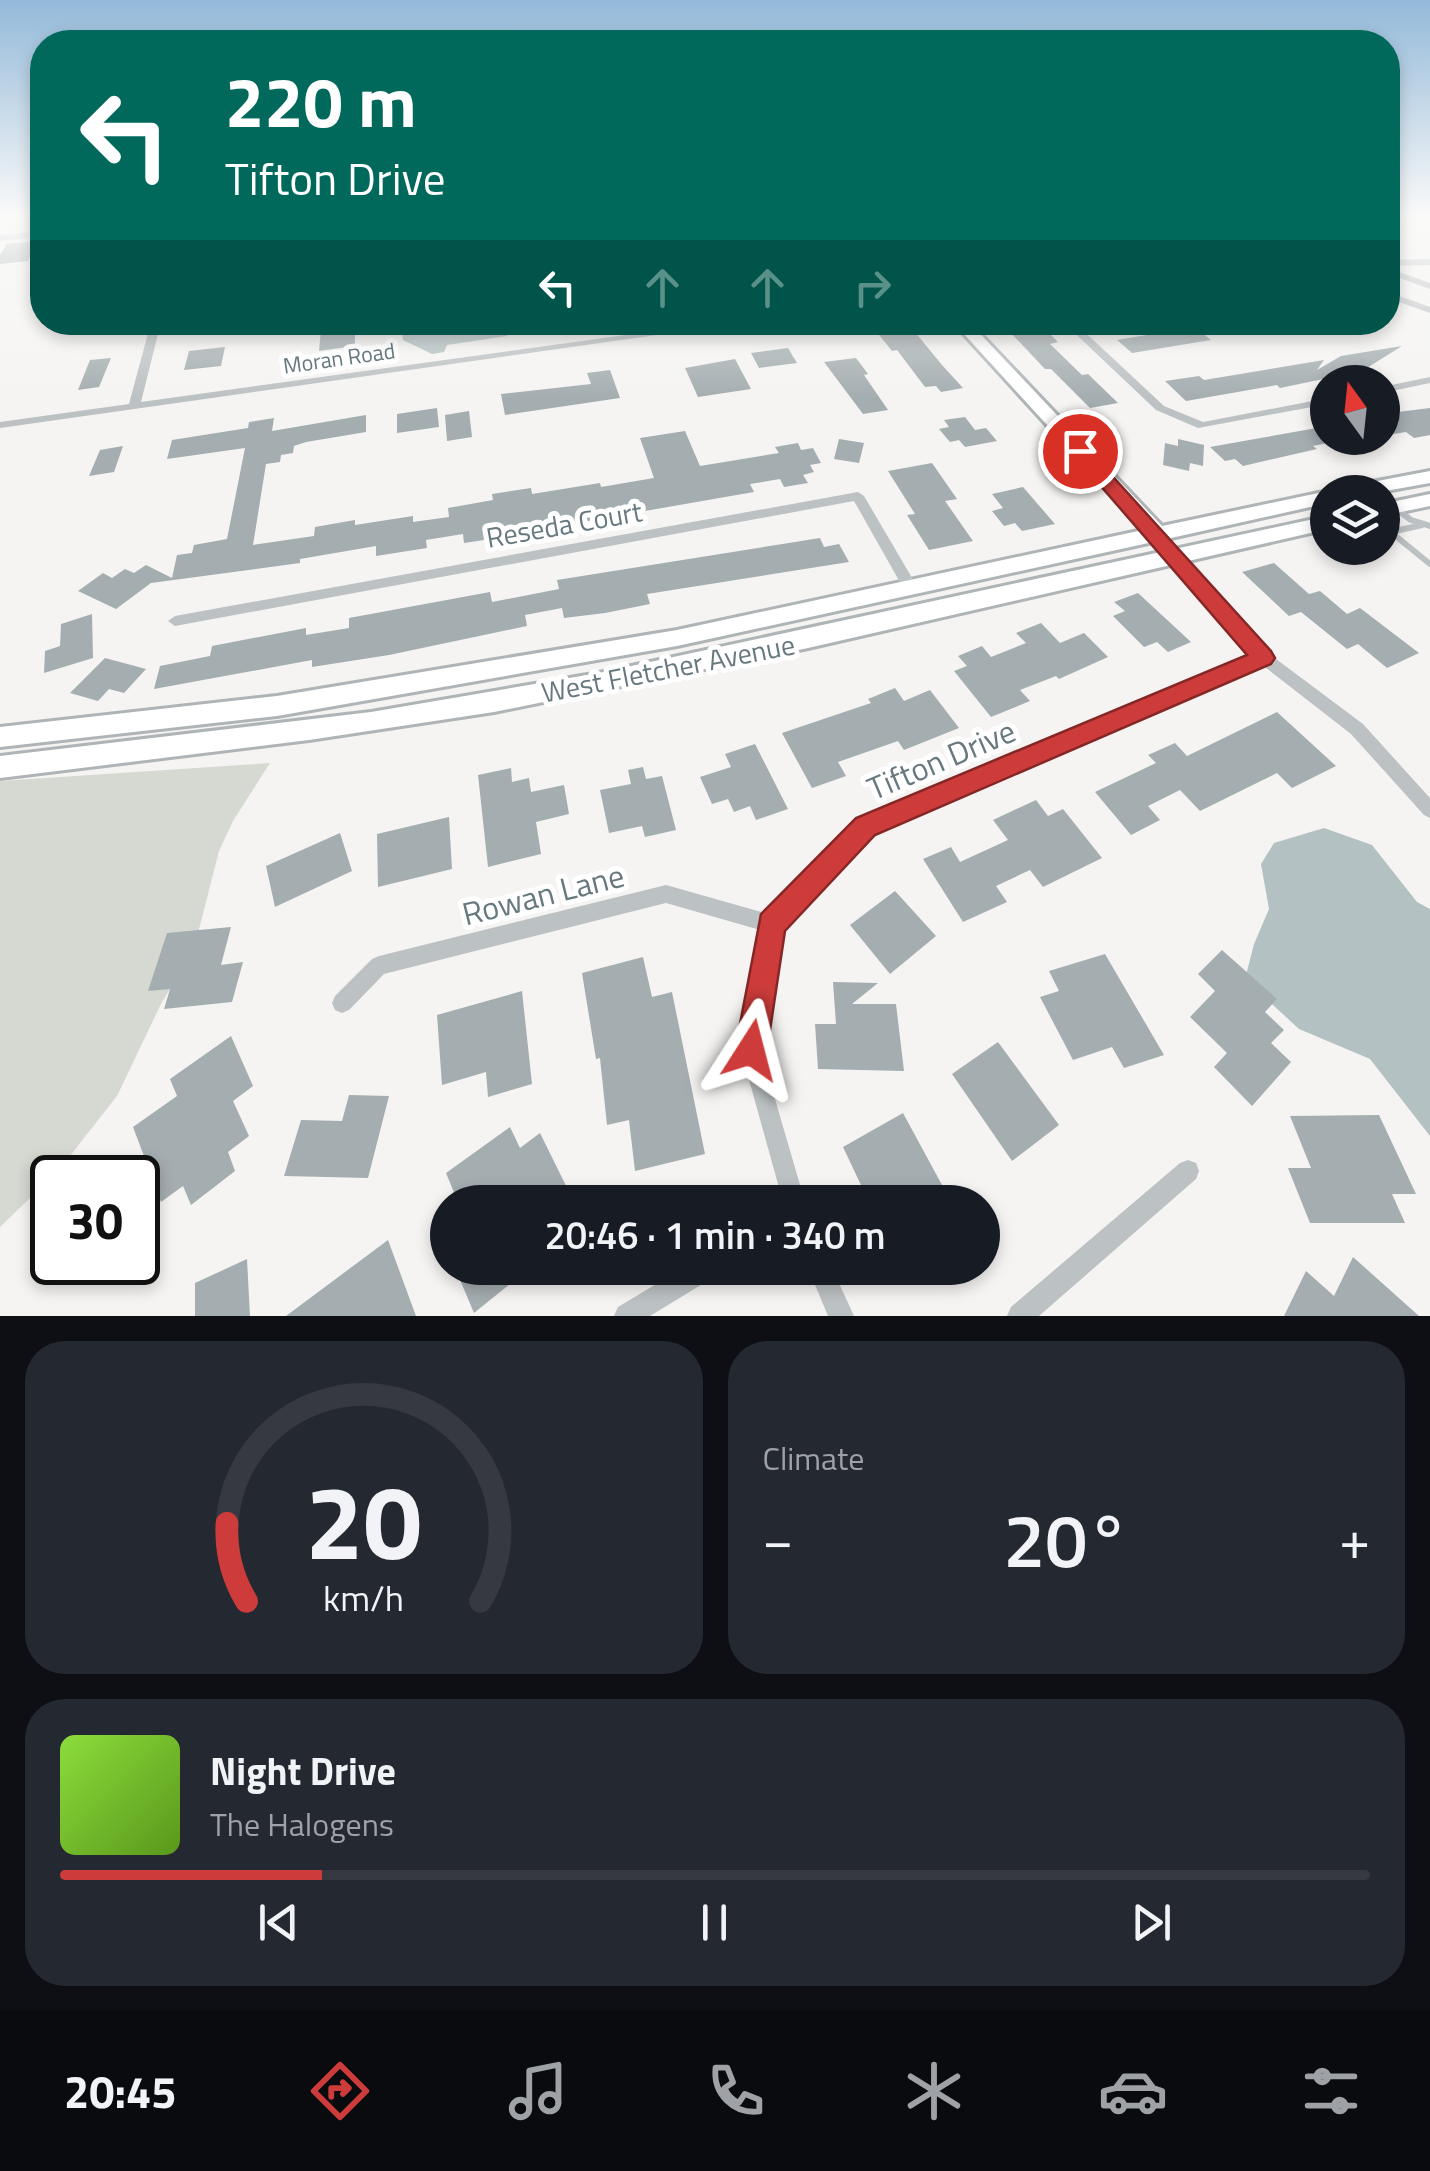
<!DOCTYPE html>
<html lang="en">
<head>
<meta charset="utf-8">
<style>
	body { margin:0; font-family:"Titillium Web",sans-serif; background:#242831; color:#f1f3f6; height:100vh; display:flex; flex-direction:column; font-size:38px; white-space:nowrap }
	* { box-sizing:border-box; margin:0 }
	p { font-size:32px; color:#9ea1a6 }
	.icon { flex:none; width:55px; height:55px; fill:none; stroke:currentColor; stroke-width:2; stroke-linecap:round; stroke-linejoin:round }
	.map { position:relative; height:1316px; overflow:hidden }
	.side { display:flex; flex-direction:column; gap:25px; padding:25px; background:#0d0f14; flex:1 }
	.side>* { flex:none }
	.guide { position:absolute; left:30px; top:30px; width:1370px; height:305px; border-radius:40px; box-shadow:0 5px 15px #0003; background:#00695c; color:#fff; overflow:hidden }
	.needle { width:65px; rotate:345deg }
	.tools { position:absolute; left:1310px; top:365px; display:grid; gap:20px }
	.tools a { display:grid; place-items:center; width:90px; height:90px; border-radius:50%; background:#171b24; box-shadow:0 5px 15px #0003; font-size:50px }
	.speed { position:absolute; left:30px; top:1155px; display:flex; gap:20px; font-size:50px; font-weight:700; text-align:center }
	.speed>* { display:grid; place-content:center; width:130px; height:130px; border-radius:50%; background:#171b24; box-shadow:0 5px 15px #0003; line-height:1 }
	.speed .limit { border:5px solid #111; border-radius:15px; background:#fff; color:#111 }
	.pin { position:absolute; display:grid; place-items:center; width:85px; height:85px; color:#fff; margin:-42px; border:5px solid #fff; border-radius:50%; box-shadow:0 2px 10px #0007 }
	.me { position:absolute; width:110px; margin:-55px; rotate:9deg; stroke-linejoin:round; filter:drop-shadow(0 0 8px #0008) }
	.turn { display:flex; align-items:center; gap:35px; height:210px; padding:0 30px; font-size:45px }
	.turn .icon { width:130px; height:130px; stroke-width:2.5 }
	.turn b { display:block; font-size:70px; line-height:85px }
	.lanes { display:flex; align-items:center; height:95px; padding:0 30px; background:#0003; justify-content:center; gap:50px; direction:ltr }
	.lanes .off { opacity:.35 }
	.big { font-size:75px; font-weight:600; line-height:1.1 }
	.side .tile { flex:1; display:flex; flex-direction:column; justify-content:center; gap:15px; min-width:0; padding:0 35px; border-radius:40px; background:#242831 }
	.side .dial { align-items:center; gap:0 }
	.dial svg { height:260px; overflow:visible; fill:none; stroke:#363941; stroke-width:7; stroke-linecap:round; text-anchor:middle }
	.dial text { fill:#f1f3f6; stroke:none }
	.song { display:flex; align-items:center; gap:30px }
	.cover { width:120px; height:120px; border-radius:15px; background:linear-gradient(135deg,hsl(90 70% 55%),hsl(90 70% 35%)) }
	.played { height:10px; border-radius:5px; background:linear-gradient(90deg,#cd3c3a 20%,#363941 20%) }
	.keys { display:flex; justify-content:space-around; direction:ltr }
	.heat { display:flex; justify-content:space-between; align-items:center; font-size:55px; direction:ltr }
	.side .tiles { flex:1; display:grid; gap:25px; grid-template-columns:1fr 1fr }
	.tile:last-child { grid-column:span 2 }
	.trip { position:absolute; left:430px; top:1185px; width:570px; height:100px; border-radius:50px; background:#171b24; box-shadow:0 5px 15px #0003; font-weight:600; line-height:100px; text-align:center }
	.tabs { display:flex; height:160px; justify-content:space-around; align-items:center; background:#090b0e; color:#9ea1a6 }
	.tabs .icon { width:70px; height:70px }
	.tabs .current { color:#cd3c3a }
	.tabs b { font-size:45px; color:#f1f3f6 }
	.map>svg:first-child { display:block }
</style>
</head>
<body>
<div class="map">
<svg width="1430" height="1316" viewBox="0 0 1430 1316">
	<rect width="100%" height="100%" fill="#f5f4f2"/>
	<path fill="#d6d9d1" d="M 270,763 L 233,821 L 219,851 L 194,949 L 161,1004 L 117,1096 L 59,1170 L 0,1227 L 0,781 Z"/>
	<g fill="#b3c1c2">
		<path d="M 401,323 L 511,323 L 512,329 L 507,336 L 447,345 L 444,352 L 432,354 L 403,340 Z"/>
		<path d="M 1324,828 L 1372,845 L 1417,902 L 1430,909 L 1430,1136 L 1370,1059 L 1299,1029 L 1245,979 L 1254,944 L 1269,909 L 1261,864 L 1274,843 Z"/>
	</g>
	<g fill="#a4adb0">
		<path d="M 39,241 L 28,261 L 0,264 L 0,255 L 7,244 Z"/>
		<path d="M 1038,322 L 1058,342 L 1050,344 L 1082,375 L 1088,374 L 1118,403 L 1090,408 L 1051,369 L 1045,369 L 1010,332 L 1018,331 L 1013,326 Z"/>
		<path d="M 910,326 L 942,365 L 963,388 L 941,392 L 936,386 L 925,387 L 897,350 L 892,351 L 876,331 Z"/>
		<path d="M 344,327 L 344,332 L 355,331 L 355,346 L 319,351 L 321,330 Z"/>
		<path d="M 1195,327 L 1211,340 L 1132,353 L 1117,340 Z"/>
		<path d="M 1402,346 L 1362,371 L 1280,388 L 1277,385 L 1186,401 L 1165,381 L 1199,376 L 1204,380 L 1324,360 L 1317,370 L 1341,356 Z"/>
		<path d="M 225,347 L 221,366 L 184,370 L 189,351 Z"/>
		<path d="M 788,348 L 797,363 L 759,368 L 751,353 Z"/>
		<path d="M 111,358 L 99,387 L 78,390 L 90,360 Z"/>
		<path d="M 856,358 L 868,374 L 864,375 L 888,410 L 863,414 L 824,362 Z"/>
		<path d="M 735,359 L 751,389 L 698,397 L 685,368 Z"/>
		<path d="M 610,370 L 620,398 L 505,415 L 501,394 L 591,384 L 587,373 Z"/>
		<path d="M 437,408 L 439,427 L 397,433 L 397,414 Z"/>
		<path d="M 1430,408 L 1430,435 L 1414,438 L 1406,432 L 1382,436 L 1382,414 Z"/>
		<path d="M 469,411 L 472,437 L 447,441 L 445,415 Z"/>
		<path d="M 366,415 L 366,432 L 306,442 L 294,446 L 293,453 L 281,455 L 280,462 L 266,464 L 253,545 L 314,536 L 315,527 L 355,520 L 355,525 L 413,516 L 413,522 L 449,517 L 448,508 L 493,500 L 492,494 L 531,488 L 532,494 L 600,483 L 601,487 L 654,478 L 640,438 L 685,431 L 700,466 L 779,453 L 775,447 L 798,443 L 801,450 L 813,448 L 821,463 L 810,465 L 814,472 L 803,475 L 808,483 L 784,487 L 780,479 L 750,484 L 754,492 L 524,532 L 523,524 L 490,529 L 491,539 L 464,543 L 463,534 L 426,540 L 427,548 L 376,556 L 376,546 L 300,559 L 300,563 L 151,583 L 116,609 L 78,591 L 103,573 L 112,578 L 125,569 L 134,573 L 146,565 L 172,578 L 177,555 L 192,553 L 194,545 L 227,539 L 245,448 L 167,459 L 172,440 L 248,428 L 249,422 L 274,418 L 272,431 Z"/>
		<path d="M 965,417 L 975,430 L 986,428 L 997,441 L 965,447 L 959,440 L 950,442 L 939,429 L 949,427 L 944,420 Z"/>
		<path d="M 1328,426 L 1328,443 L 1313,446 L 1317,449 L 1243,466 L 1235,459 L 1225,461 L 1210,447 Z"/>
		<path d="M 839,439 L 864,443 L 859,463 L 834,459 Z"/>
		<path d="M 1178,439 L 1204,445 L 1203,466 L 1190,463 L 1189,471 L 1163,465 L 1165,443 L 1178,446 Z"/>
		<path d="M 123,446 L 114,472 L 89,476 L 100,450 Z"/>
		<path d="M 932,463 L 957,499 L 945,501 L 973,541 L 929,550 L 907,515 L 915,514 L 888,471 Z"/>
		<path d="M 1023,487 L 1055,524 L 1022,531 L 1015,523 L 1004,526 L 992,511 L 1003,508 L 992,494 Z"/>
		<path d="M 820,538 L 824,547 L 839,544 L 849,562 L 647,594 L 650,604 L 605,613 L 564,618 L 562,608 L 525,615 L 527,626 L 389,655 L 312,667 L 312,660 L 154,689 L 160,666 L 210,656 L 212,646 L 306,628 L 306,635 L 349,628 L 349,618 L 490,592 L 492,602 L 559,589 L 557,580 Z"/>
		<path d="M 1274,563 L 1309,594 L 1320,591 L 1347,614 L 1360,608 L 1419,653 L 1387,668 L 1358,644 L 1347,649 L 1301,612 L 1289,616 L 1242,572 Z"/>
		<path d="M 1138,593 L 1191,642 L 1168,652 L 1157,642 L 1144,647 L 1113,616 L 1125,611 L 1114,602 Z"/>
		<path d="M 92,614 L 93,658 L 44,673 L 45,651 L 60,646 L 61,624 Z"/>
		<path d="M 1041,623 L 1060,643 L 1084,633 L 1108,657 L 1059,679 L 1056,676 L 1020,690 L 1030,701 L 991,717 L 954,671 L 967,666 L 958,656 L 982,646 L 991,657 L 1026,643 L 1016,633 Z"/>
		<path d="M 105,658 L 146,669 L 124,693 L 109,689 L 98,701 L 70,693 Z"/>
		<path d="M 895,688 L 904,701 L 930,690 L 959,728 L 904,750 L 898,741 L 838,762 L 846,776 L 812,788 L 782,733 L 871,703 L 868,699 Z"/>
		<path d="M 1277,712 L 1336,766 L 1292,788 L 1277,773 L 1200,811 L 1180,790 L 1148,806 L 1160,820 L 1131,835 L 1095,792 L 1156,763 L 1148,755 L 1175,743 L 1187,756 Z"/>
		<path d="M 755,744 L 788,809 L 756,820 L 750,806 L 734,812 L 728,799 L 712,804 L 700,777 L 731,767 L 725,754 Z"/>
		<path d="M 643,767 L 646,779 L 662,776 L 676,830 L 645,837 L 642,826 L 609,833 L 600,790 L 631,784 L 628,770 Z"/>
		<path d="M 511,768 L 512,782 L 529,778 L 531,792 L 564,785 L 569,814 L 536,822 L 541,854 L 488,867 L 478,775 Z"/>
		<path d="M 1036,800 L 1048,816 L 1063,809 L 1102,858 L 1043,887 L 1030,870 L 996,886 L 1007,902 L 963,922 L 923,859 L 951,847 L 960,862 L 1008,840 L 993,820 Z"/>
		<path d="M 449,817 L 452,869 L 378,887 L 377,834 Z"/>
		<path d="M 340,833 L 352,871 L 275,907 L 266,866 Z"/>
		<path d="M 895,891 L 936,936 L 890,974 L 850,925 Z"/>
		<path d="M 231,927 L 221,965 L 243,962 L 232,1002 L 164,1009 L 170,989 L 148,991 L 167,933 Z"/>
		<path d="M 1222,950 L 1277,999 L 1265,1012 L 1284,1030 L 1271,1043 L 1291,1062 L 1252,1106 L 1214,1067 L 1227,1053 L 1190,1017 L 1215,991 L 1198,974 Z"/>
		<path d="M 1105,954 L 1164,1055 L 1124,1068 L 1112,1047 L 1073,1060 L 1040,997 L 1059,991 L 1049,971 Z"/>
		<path d="M 643,957 L 652,997 L 672,992 L 705,1154 L 635,1171 L 629,1120 L 607,1125 L 600,1058 L 596,1059 L 582,973 Z"/>
		<path d="M 833,982 L 878,983 L 852,1004 L 896,1004 L 904,1071 L 818,1069 L 815,1024 L 836,1024 Z"/>
		<path d="M 522,991 L 532,1084 L 488,1097 L 486,1072 L 442,1085 L 437,1015 Z"/>
		<path d="M 231,1036 L 253,1086 L 233,1101 L 249,1136 L 228,1152 L 235,1171 L 191,1205 L 183,1186 L 161,1202 L 154,1183 L 138,1195 L 138,1171 L 147,1164 L 133,1127 L 177,1096 L 170,1079 Z"/>
		<path d="M 998,1042 L 1059,1125 L 1012,1161 L 952,1074 Z"/>
		<path d="M 349,1095 L 389,1096 L 368,1178 L 284,1176 L 301,1120 L 342,1121 Z"/>
		<path d="M 903,1113 L 942,1185 L 921,1197 L 924,1202 L 869,1202 L 843,1147 Z"/>
		<path d="M 1379,1115 L 1416,1194 L 1392,1194 L 1405,1223 L 1310,1223 L 1288,1168 L 1311,1168 L 1290,1116 Z"/>
		<path d="M 510,1127 L 520,1148 L 540,1133 L 574,1202 L 458,1202 L 446,1173 Z"/>
		<path d="M 388,1240 L 416,1316 L 286,1316 Z"/>
		<path d="M 1353,1257 L 1419,1316 L 1284,1316 L 1306,1271 L 1334,1296 Z"/>
		<path d="M 247,1259 L 250,1316 L 195,1316 L 195,1283 Z"/>
		<path d="M 455,1268 L 530,1268 L 474,1313 Z"/>
	</g>
	<g fill="none" stroke-linecap="round" stroke-linejoin="round">
		<g stroke="#afb5b7" stroke-width="6">
			<g id="secondary">
				<path d="M 953,322 L 969,322 L 1162,526 L 1328,491 L 1334,492 L 1328,492 L 1328,503 L 1171,538 L 1169,544 L 1162,546 L 1153,542 L 677,646 L 277,716 L 0,747 L 0,727 L 277,696 L 677,630 L 1143,530 Z"/>
				<path d="M 1430,471 L 1430,483 L 1380,492 L 1342,492 L 1351,486 Z"/>
				<path d="M 1430,494 L 1430,506 L 1382,516 L 1382,504 Z"/>
				<path d="M 1328,516 L 1328,529 L 808,648 L 494,712 L 309,740 L 0,778 L 0,756 L 371,712 L 599,673 Z"/>
			</g>
		</g>
		<g stroke="#bcc1c3" stroke-width="6">
			<path d="M 1395,508 L 1411,520 L 1430,526"/>
			<path d="M 1382,525 L 1430,564"/>
			<path d="M 1391,532 L 1422,525"/>
		</g>
		<g fill="#bcc1c3" fill-rule="evenodd">
			<path d="M 42,231 L 42,237 L 0,241 L 0,235 Z"/>
			<path d="M 1430,259 L 1430,265 L 1388,266 L 1388,260 Z"/>
			<path d="M 1388,268 L 1430,283 L 1430,289 L 1388,274 Z"/>
			<path d="M 1388,292 L 1430,307 L 1430,313 L 1388,298 Z"/>
			<path d="M 151,322 L 161,322 L 141,402 L 719,322 L 749,322 L 0,428 L 0,422 L 129,404 Z"/>
			<path d="M 1063,322 L 1074,322 L 1164,406 L 1203,422 L 1328,398 L 1328,404 L 1198,428 L 1156,410 Z"/>
			<path d="M 1430,377 L 1430,383 L 1382,393 L 1382,387 Z"/>
			<path d="M 858,492 L 864,496 L 915,583 L 917,587 L 915,591 L 905,591 L 854,501 L 175,626 L 168,621 L 175,616 Z"/>
			<path d="M 1176,549 L 1181,551 L 1268,653 L 1363,724 L 1430,798 L 1430,818 L 1424,815 L 1351,734 L 1261,664 L 871,833 L 780,928 L 761,1051 L 805,1202 L 783,1202 L 741,1051 L 760,930 L 666,903 L 384,974 L 349,1010 L 342,1013 L 335,1010 L 332,1003 L 335,996 L 372,959 L 379,956 L 666,885 L 768,914 L 859,821 L 1253,655 L 1171,557 L 1169,554 L 1171,551 Z"/>
			<path d="M 1188,1160 L 1196,1163 L 1199,1171 L 1196,1179 L 1039,1316 L 1007,1316 L 1011,1307 L 1180,1163 Z"/>
			<path d="M 683,1268 L 717,1268 L 714,1277 L 650,1316 L 614,1316 L 618,1307 Z"/>
			<path d="M 808,1268 L 832,1268 L 854,1316 L 828,1316 Z"/>
		</g>
		<use href="#secondary" fill="#fff" fill-rule="evenodd"/>
	</g>
	<linearGradient id="sky" x2="0" y2="1"><stop stop-color="#93b9d9"/><stop offset="0.54" stop-color="#fafaf9"/><stop offset="1" stop-color="#fafaf9" stop-opacity="0"/></linearGradient>
	<rect width="1430" height="399" fill="url(#sky)"/>
	<path fill="#cd3c3a" stroke="#852726" stroke-width="2.5" d="M 1080,445 L 1086,447 L 1271,651 L 1275,658 L 1271,664 L 875,835 L 785,931 L 767,1050 L 762,1062 L 751,1066 L 740,1062 L 735,1050 L 761,914 L 856,818 L 1247,655 L 1074,455 L 1074,447 Z"/>
	<g text-anchor="middle" dominant-baseline="central" stroke-width="10" stroke-linejoin="round" paint-order="stroke">
		<g font-size="22" fill="#67797f" stroke="#fff">
			<text transform="translate(339 358) rotate(-8)">Moran Road</text>
		</g>
		<g font-size="28" fill="#67797f" stroke="#fff">
			<text transform="translate(564 524) rotate(-10)">Reseda Court</text>
			<text transform="translate(668 668) rotate(-11)">West Fletcher Avenue</text>
		</g>
		<g font-size="32" fill="#67797f" stroke="#fff">
			<text transform="translate(941 759) rotate(-23)">Tifton Drive</text>
			<text transform="translate(543 894) rotate(-14)">Rowan Lane</text>
		</g>
	</g>
</svg>
<div class="tools">
<a><svg class="needle" viewBox="-14 -14 28 28"><path d="M0-13l5 13h-10z" fill="#e53935"/><path d="M0 13l5-13h-10z" fill="#9ea1a6"/></svg></a>
<a><svg class="icon" aria-label="layers" viewBox="0 0 24 24"><path d="M12 4l9 5-9 5-9-5zM3 14l9 5 9-5"/></svg></a>
</div>
<div class="speed"><div class="limit">30</div></div>
<div class="pin" style="left:1080px;top:451px;background:#d93025"><svg class="icon" aria-label="arrive" viewBox="0 0 24 24"><path d="M6 21V4h12l-3 4 3 4H6"/></svg></div>
<svg class="me" style="left:751px;top:1050px" viewBox="-20 -20 40 40"><path d="M0-17L14 15 0 8-14 15z" fill="#cd3c3a" stroke="#fff" stroke-width="4"/></svg>
<div class="trip">20:46 · 1 min · 340 m</div>
<div class="guide">
<div class="turn"><svg class="icon" aria-label="left" viewBox="0 0 24 24"><path d="M17 20v-9H6M10 6l-5 5 5 5"/></svg><div><b>220 m</b>Tifton Drive</div></div>
<div class="lanes"><svg class="icon" aria-label="left" viewBox="0 0 24 24"><path d="M17 20v-9H6M10 6l-5 5 5 5"/></svg><svg class="icon off" aria-label="ahead" viewBox="0 0 24 24"><path d="M12 20V5M6 11l6-6 6 6"/></svg><svg class="icon off" aria-label="ahead" viewBox="0 0 24 24"><path d="M12 20V5M6 11l6-6 6 6"/></svg><svg class="icon off" aria-label="right" viewBox="0 0 24 24"><path d="M7 20v-9h11M14 6l5 5-5 5"/></svg></div>
</div>
</div>
<section class="side">
<div class="tiles">
<div class="tile dial"><svg viewBox="0 0 100 80">
<path d="M14 69A42 42 0 1 1 86 69"/>
<path d="M14 69A42 42 0 0 1 8 45" stroke="#cd3c3a"/>
<text x="50" y="56" font-size="32" font-weight="700">20</text>
<text x="50" y="72" font-size="11">km/h</text>
</svg></div>
<div class="tile"><p>Climate</p>
<div class="heat"><a>−</a><b class="big">20°</b><a>+</a></div>
</div>
<div class="tile">
<div class="song"><i class="cover"></i><div><b>Night Drive</b><p>The Halogens</p></div></div>
<div class="played"></div>
<div class="keys"><svg class="icon" aria-label="previous" viewBox="0 0 24 24"><path d="M18 5L8 12l10 7zM5 5v14"/></svg><svg class="icon" aria-label="pause" viewBox="0 0 24 24"><path d="M8 5v14M16 5v14"/></svg><svg class="icon" aria-label="next" viewBox="0 0 24 24"><path d="M6 5l10 7-10 7zM19 5v14"/></svg></div>
</div>
</div>
</section>
<nav class="tabs">
<b>20:45</b>
<svg class="icon current" aria-label="directions" viewBox="0 0 24 24"><path d="M12 3l9 9-9 9-9-9zM9 14v-3h6M13 9l2 2-2 2"/></svg>
<svg class="icon" aria-label="music" viewBox="0 0 24 24"><path d="M9 18V5l10-2v13"/><circle cx="6" cy="18" r="3"/><circle cx="16" cy="16" r="3"/></svg>
<svg class="icon" aria-label="phone" viewBox="0 0 24 24"><path d="M5 4h4l2 5-3 2q2 4 5 5l2-3 5 2v4C11 20 4 13 5 4z"/></svg>
<svg class="icon" aria-label="climate" viewBox="0 0 24 24"><path d="M12 3v18M4 7l16 10M4 17L20 7"/></svg>
<svg class="icon" aria-label="car" viewBox="0 0 24 24"><path d="M5 17H2v-5l4-1 3-4h7l3 4 3 1v5h-3M9 17h6M6 11h13"/><circle cx="7" cy="17" r="2"/><circle cx="17" cy="17" r="2"/></svg>
<svg class="icon" aria-label="filters" viewBox="0 0 24 24"><path d="M4 7h16M4 17h16"/><circle cx="9" cy="7" r="2"/><circle cx="15" cy="17" r="2"/></svg>
</nav>
</body>
</html>
